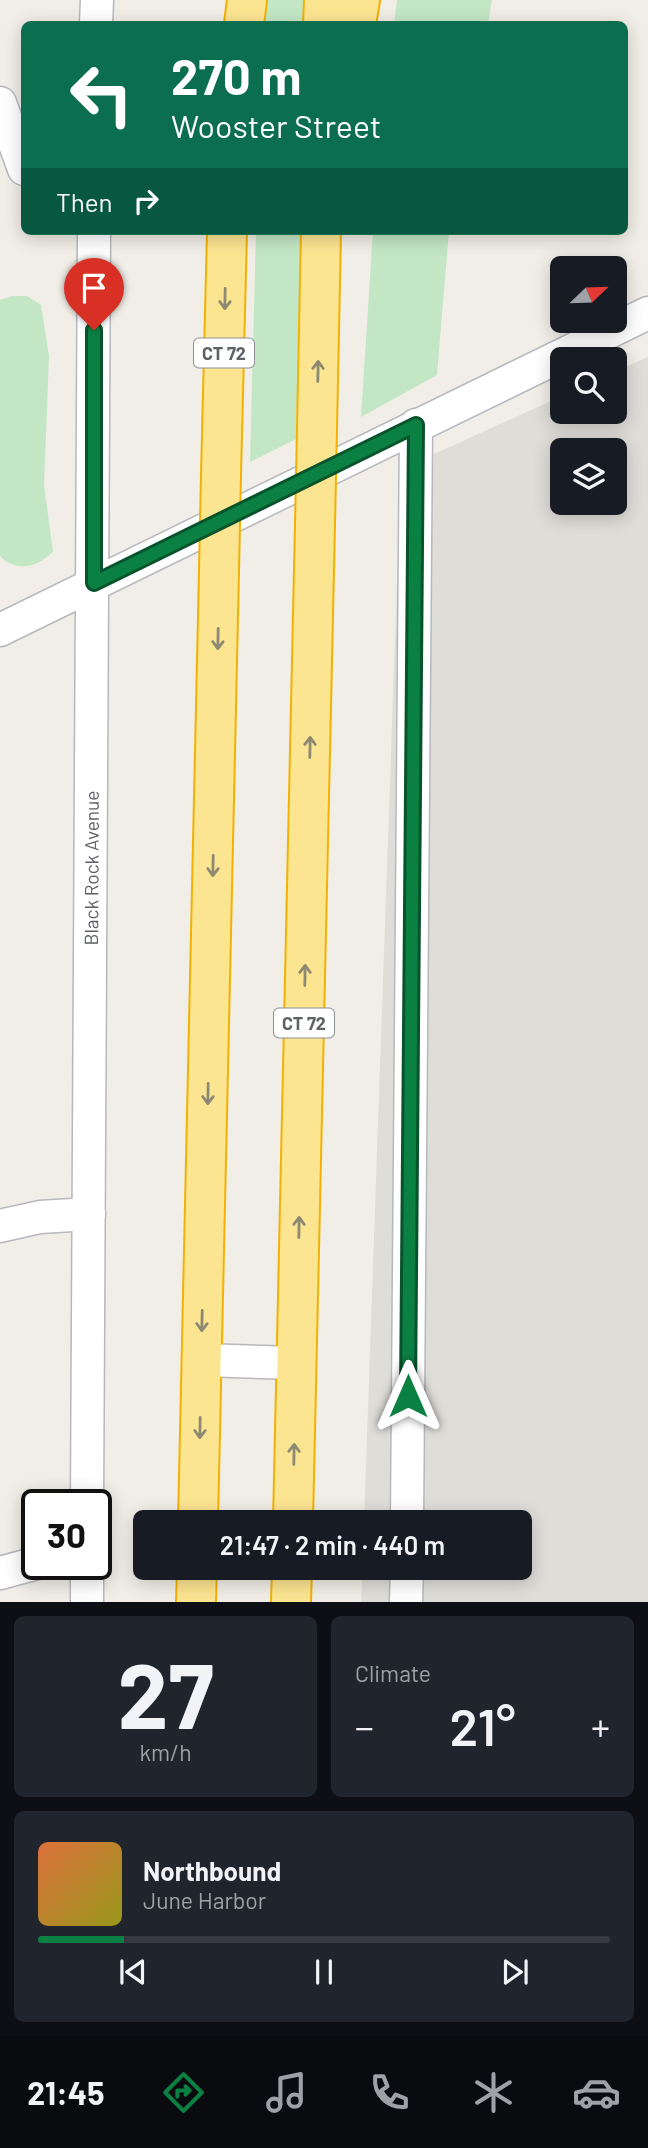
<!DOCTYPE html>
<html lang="en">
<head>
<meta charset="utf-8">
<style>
	body { margin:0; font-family:Barlow,sans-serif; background:#20242c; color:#f1f3f6; height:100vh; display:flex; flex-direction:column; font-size:26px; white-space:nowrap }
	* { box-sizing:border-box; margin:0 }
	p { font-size:23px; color:#9ea1a6 }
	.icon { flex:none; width:38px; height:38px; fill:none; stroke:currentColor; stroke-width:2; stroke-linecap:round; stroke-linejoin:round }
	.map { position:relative; height:1602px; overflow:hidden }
	.side { display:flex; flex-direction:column; gap:14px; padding:14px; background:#0d0f14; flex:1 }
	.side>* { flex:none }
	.guide { position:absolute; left:21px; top:21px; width:607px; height:214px; border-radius:10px; box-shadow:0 4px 18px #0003; background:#0b6e4f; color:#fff; overflow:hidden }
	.needle { width:46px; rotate:67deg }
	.controls { position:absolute; left:550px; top:256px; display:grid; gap:14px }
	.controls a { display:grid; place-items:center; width:77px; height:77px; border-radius:10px; background:#171b24; box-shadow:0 4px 18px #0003; font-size:35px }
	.speed { position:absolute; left:21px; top:1489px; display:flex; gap:14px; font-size:35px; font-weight:700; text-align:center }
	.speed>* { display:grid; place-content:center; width:91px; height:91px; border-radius:50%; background:#171b24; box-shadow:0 4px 18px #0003; line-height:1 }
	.speed .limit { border:4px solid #111; border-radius:10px; background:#fff; color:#111 }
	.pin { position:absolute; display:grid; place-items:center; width:60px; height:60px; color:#fff; margin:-72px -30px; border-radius:50% 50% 50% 0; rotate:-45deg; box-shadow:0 0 7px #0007 }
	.pin .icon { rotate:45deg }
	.me { position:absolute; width:77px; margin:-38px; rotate:0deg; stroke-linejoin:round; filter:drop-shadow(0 0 5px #0008) }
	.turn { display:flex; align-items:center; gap:24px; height:147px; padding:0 35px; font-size:32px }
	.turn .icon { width:91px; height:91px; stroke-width:2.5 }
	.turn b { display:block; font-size:49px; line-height:60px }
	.then { display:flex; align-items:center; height:66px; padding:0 35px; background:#0003; gap:14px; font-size:26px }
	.big { font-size:52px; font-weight:600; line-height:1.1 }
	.side .widget { flex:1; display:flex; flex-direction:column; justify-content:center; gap:10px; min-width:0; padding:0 24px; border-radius:10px; background:#20242c }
	.side .dial { align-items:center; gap:0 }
	.dial b { font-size:91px; line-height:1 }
	.song { display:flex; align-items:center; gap:21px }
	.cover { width:84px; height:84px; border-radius:10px; background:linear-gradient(135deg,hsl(20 70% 55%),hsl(60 70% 35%)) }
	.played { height:7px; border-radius:4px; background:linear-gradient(90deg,#0b8043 15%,#363941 15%) }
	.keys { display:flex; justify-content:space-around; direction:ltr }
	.heat { display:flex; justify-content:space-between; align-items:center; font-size:38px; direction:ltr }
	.side .tiles { flex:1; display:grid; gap:14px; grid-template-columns:1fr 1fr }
	.widget:last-child { grid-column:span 2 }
	.trip { position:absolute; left:133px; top:1510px; width:399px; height:70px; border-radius:10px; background:#171b24; box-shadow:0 4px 18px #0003; font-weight:600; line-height:70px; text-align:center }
	.tabs { display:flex; height:112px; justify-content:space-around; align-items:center; background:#090b0e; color:#9ea1a6 }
	.tabs .icon { width:49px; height:49px }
	.tabs .current { color:#0b8043 }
	.tabs b { font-size:32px; color:#f1f3f6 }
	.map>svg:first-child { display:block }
</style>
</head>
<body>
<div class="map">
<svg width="648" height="1602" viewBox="0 0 648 1602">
	<rect width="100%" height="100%" fill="#f0eee6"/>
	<path fill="#dfddd8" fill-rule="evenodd" d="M 648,357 L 648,1602 L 361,1602 L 363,1568 L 520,1568 L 520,1522 L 364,1522 L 401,469 L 562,396 L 562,411 L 614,411 L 614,372 ZM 562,450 L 614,450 L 614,502 L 562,502 Z"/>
	<g fill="#c3e7c5">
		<path d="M 262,0 L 307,0 L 306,24 L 261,24 Z"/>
		<path d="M 397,0 L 492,0 L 488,24 L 394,24 Z"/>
		<path d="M 256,231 L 301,231 L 296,439 L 250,462 Z"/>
		<path d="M 373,231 L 449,231 L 437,375 L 361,417 Z"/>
		<path d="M 12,296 L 27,296 L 41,305 L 49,356 L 44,485 L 53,552 C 37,567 17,573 0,556 L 0,300 Z"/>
	</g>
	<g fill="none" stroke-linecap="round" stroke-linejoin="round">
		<g stroke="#b6b8bd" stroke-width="35">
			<g id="minor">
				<path d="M 96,24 L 97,0"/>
				<path d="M 0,103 L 24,169"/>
				<path d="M 0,630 L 648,313"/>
				<path d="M 0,1226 L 40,1217 L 89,1214"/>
				<path d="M 202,1360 L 296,1363"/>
				<path id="s1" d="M 87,1505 L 94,231"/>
				<path d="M 407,1522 L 416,425"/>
				<path d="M 0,1573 L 37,1563"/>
				<path d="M 87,1602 L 87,1564"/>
				<path d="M 406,1602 L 407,1568"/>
			</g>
		</g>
		<g stroke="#f3b103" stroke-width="42">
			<g id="highway">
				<path d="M 244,24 L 247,0"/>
				<path d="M 323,24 L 324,0"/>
				<path d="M 356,24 L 360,0"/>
				<path d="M 317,429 L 321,231"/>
				<path d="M 221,475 L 227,231"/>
				<path d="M 198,1522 L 219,571"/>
				<path d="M 293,1522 L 315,524"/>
				<path d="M 196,1602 L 197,1568"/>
				<path d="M 291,1602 L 292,1568"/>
			</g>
		</g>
		<use href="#minor" stroke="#fff" stroke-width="32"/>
		<use href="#highway" stroke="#fce591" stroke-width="38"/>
		<g stroke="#f3b103" stroke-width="42" stroke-linecap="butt">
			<g id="highway-bridge">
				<path d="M 315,524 L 317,429"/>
				<path d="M 219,571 L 221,475"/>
			</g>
		</g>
		<use href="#highway-bridge" stroke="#fce591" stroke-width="38"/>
	</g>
	<defs><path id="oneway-shaft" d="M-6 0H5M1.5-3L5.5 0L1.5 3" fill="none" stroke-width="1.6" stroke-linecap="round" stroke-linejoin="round" transform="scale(1.75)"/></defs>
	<g stroke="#8d8973">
		<use href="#oneway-shaft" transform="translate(225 299) rotate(91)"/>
		<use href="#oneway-shaft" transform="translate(318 371) rotate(-89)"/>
		<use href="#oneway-shaft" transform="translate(218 639) rotate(91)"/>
		<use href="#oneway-shaft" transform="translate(310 747) rotate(-89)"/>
		<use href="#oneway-shaft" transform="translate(213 866) rotate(91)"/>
		<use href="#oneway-shaft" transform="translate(305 975) rotate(-89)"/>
		<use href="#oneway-shaft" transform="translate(208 1094) rotate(91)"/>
		<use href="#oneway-shaft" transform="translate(299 1227) rotate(-89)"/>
		<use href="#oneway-shaft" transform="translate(202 1321) rotate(91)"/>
		<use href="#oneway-shaft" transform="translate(200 1428) rotate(91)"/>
		<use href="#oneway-shaft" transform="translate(294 1454) rotate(-89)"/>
	</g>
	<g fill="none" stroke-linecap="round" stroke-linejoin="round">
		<g stroke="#07532c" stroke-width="18">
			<path id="route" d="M 94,330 L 94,583 L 416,425 L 408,1396"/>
		</g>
		<use href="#route" stroke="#0b8043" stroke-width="12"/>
	</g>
	<g text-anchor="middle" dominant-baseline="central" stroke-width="5" stroke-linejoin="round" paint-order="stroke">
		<g fill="#fff" stroke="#8e9094" stroke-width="2">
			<rect x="194" y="338.5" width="60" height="29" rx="5"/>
			<rect x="274" y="1008.5" width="60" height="29" rx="5"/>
		</g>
		<g font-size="18" font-weight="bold" fill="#5e6166">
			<text x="224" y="353">CT 72</text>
			<text x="304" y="1023">CT 72</text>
		</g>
		<g font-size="19" fill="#5e6166" stroke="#fff">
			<text stroke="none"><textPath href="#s1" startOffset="637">Black Rock Avenue</textPath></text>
		</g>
	</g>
</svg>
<div class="controls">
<a><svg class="needle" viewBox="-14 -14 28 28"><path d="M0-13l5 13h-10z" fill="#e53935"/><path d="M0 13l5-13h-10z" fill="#9ea1a6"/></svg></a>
<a><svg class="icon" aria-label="search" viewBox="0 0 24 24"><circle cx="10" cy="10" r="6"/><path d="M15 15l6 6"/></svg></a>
<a><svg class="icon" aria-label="layers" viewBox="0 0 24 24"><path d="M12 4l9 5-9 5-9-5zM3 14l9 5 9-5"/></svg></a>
</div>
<div class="speed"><div class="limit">30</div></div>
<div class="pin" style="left:94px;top:330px;background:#d93025"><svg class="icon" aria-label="arrive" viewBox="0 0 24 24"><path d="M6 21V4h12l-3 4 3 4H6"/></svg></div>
<svg class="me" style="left:408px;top:1396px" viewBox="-20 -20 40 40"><path d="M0-17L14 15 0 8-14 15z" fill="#0b8043" stroke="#fff" stroke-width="4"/></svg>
<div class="trip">21:47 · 2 min · 440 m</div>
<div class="guide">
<div class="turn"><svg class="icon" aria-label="left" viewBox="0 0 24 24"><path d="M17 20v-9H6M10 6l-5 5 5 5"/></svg><div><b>270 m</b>Wooster Street</div></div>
<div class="then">Then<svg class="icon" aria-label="right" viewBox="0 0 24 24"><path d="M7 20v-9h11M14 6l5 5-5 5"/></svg></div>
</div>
</div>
<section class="side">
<div class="tiles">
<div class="widget dial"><b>27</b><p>km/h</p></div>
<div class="widget"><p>Climate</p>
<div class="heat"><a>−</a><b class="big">21°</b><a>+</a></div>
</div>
<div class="widget">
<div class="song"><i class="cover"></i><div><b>Northbound</b><p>June Harbor</p></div></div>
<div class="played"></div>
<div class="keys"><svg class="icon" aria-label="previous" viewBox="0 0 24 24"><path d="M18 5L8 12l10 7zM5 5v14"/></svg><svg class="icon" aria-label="pause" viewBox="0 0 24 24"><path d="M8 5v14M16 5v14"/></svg><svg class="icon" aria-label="next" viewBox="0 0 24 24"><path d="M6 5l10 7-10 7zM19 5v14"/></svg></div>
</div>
</div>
</section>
<nav class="tabs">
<b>21:45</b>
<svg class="icon current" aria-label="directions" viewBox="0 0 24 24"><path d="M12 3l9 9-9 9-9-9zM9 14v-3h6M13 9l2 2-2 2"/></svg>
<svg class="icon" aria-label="music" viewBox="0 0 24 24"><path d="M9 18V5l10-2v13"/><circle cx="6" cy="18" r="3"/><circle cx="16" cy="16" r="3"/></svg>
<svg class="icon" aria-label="phone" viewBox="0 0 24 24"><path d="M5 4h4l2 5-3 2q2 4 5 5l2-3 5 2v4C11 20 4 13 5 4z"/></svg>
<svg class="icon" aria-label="climate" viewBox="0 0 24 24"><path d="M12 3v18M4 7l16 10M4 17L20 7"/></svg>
<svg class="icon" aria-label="car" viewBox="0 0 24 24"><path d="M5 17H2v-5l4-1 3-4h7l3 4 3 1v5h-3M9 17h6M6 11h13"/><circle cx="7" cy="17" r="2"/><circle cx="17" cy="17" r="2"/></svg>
</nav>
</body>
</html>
